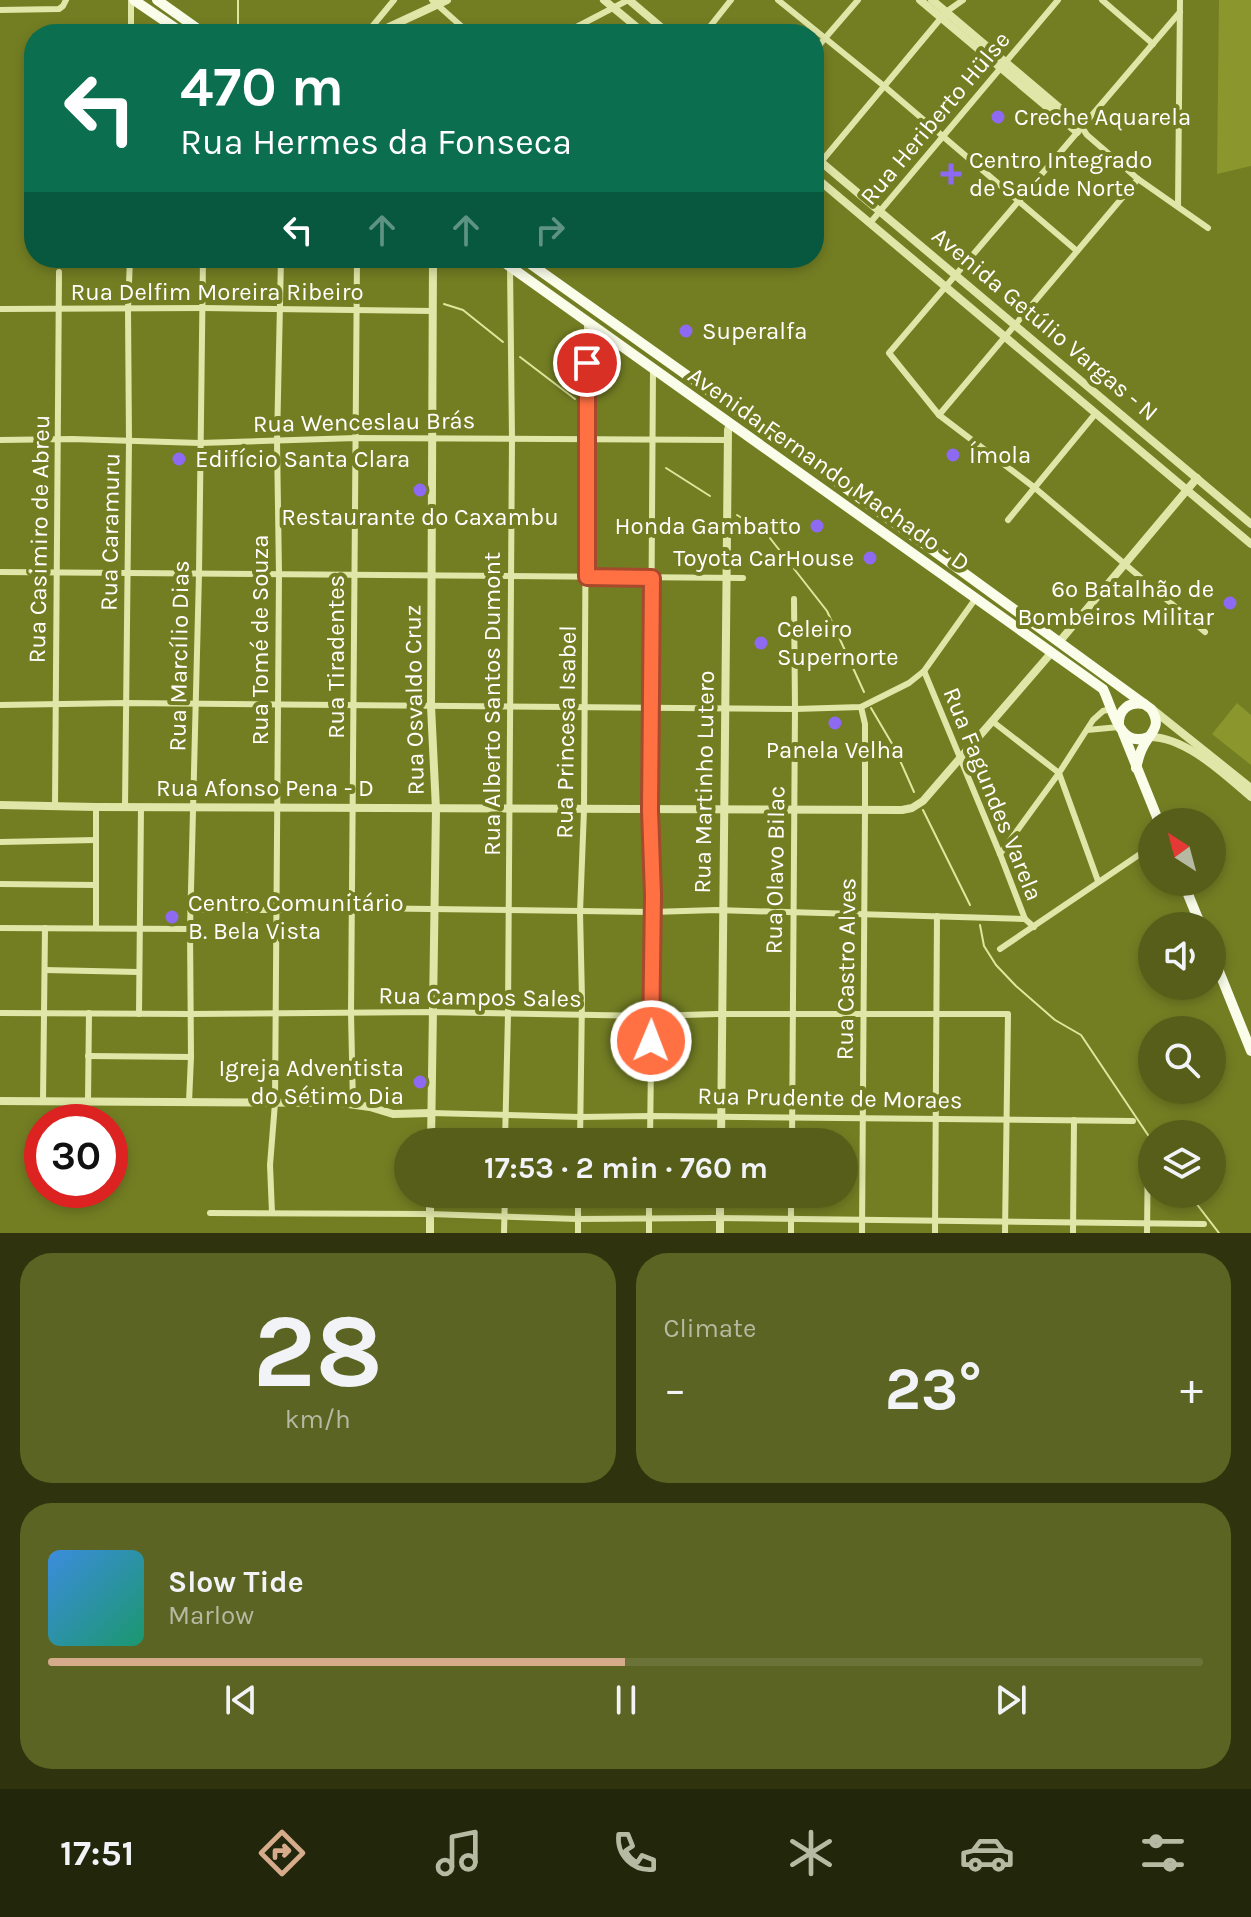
<!DOCTYPE html>
<html lang="en">
<head>
<meta charset="utf-8">
<style>
	body { margin:0; font-family:Karla,sans-serif; background:#5c6423; color:#f1f3f6; height:100vh; display:flex; flex-direction:column; font-size:30px; white-space:nowrap }
	* { box-sizing:border-box; margin:0 }
	p { font-size:26px; color:#b6baa2 }
	.icon { flex:none; width:44px; height:44px; fill:none; stroke:currentColor; stroke-width:2; stroke-linecap:round; stroke-linejoin:round }
	.map { position:relative; height:1233px; overflow:hidden }
	.panel { display:flex; flex-direction:column; gap:20px; padding:20px; background:#2f340e; flex:1 }
	.panel>* { flex:none }
	.top-card { position:absolute; left:24px; top:24px; width:800px; height:244px; border-radius:32px; box-shadow:0 4px 12px #0003; background:#0b6e4f; color:#fff; overflow:hidden }
	.needle { width:52px; rotate:324deg }
	.buttons { position:absolute; left:1138px; top:808px; display:grid; gap:16px }
	.buttons a { display:grid; place-items:center; width:88px; height:88px; border-radius:50%; background:#565e1a; box-shadow:0 4px 12px #0003; font-size:40px }
	.speed { position:absolute; left:24px; top:1104px; display:flex; gap:16px; font-size:40px; font-weight:700; text-align:center }
	.speed>* { display:grid; place-content:center; width:104px; height:104px; border-radius:50%; background:#565e1a; box-shadow:0 4px 12px #0003; line-height:1 }
	.speed .limit { border:12px solid #d22; background:#fff; color:#111 }
	.pin { position:absolute; display:grid; place-items:center; width:68px; height:68px; color:#fff; margin:-34px; border:4px solid #fff; border-radius:50%; box-shadow:0 2px 8px #0007 }
	.me { position:absolute; width:88px; margin:-44px; rotate:1deg; stroke-linejoin:round; filter:drop-shadow(0 0 6px #0008) }
	.turn { display:flex; align-items:center; gap:28px; height:168px; padding:0 24px; font-size:36px }
	.turn .icon { width:104px; height:104px; stroke-width:2.5 }
	.turn b { display:block; font-size:56px; line-height:68px }
	.lanes { display:flex; align-items:center; height:76px; padding:0 24px; background:#0003; justify-content:center; gap:40px; direction:ltr }
	.lanes .off { opacity:.35 }
	.big { font-size:60px; font-weight:700; line-height:1.1 }
	.panel .card { flex:1; display:flex; flex-direction:column; justify-content:center; gap:12px; min-width:0; padding:0 28px; border-radius:32px; background:#5c6423 }
	.panel .dial { align-items:center; gap:0 }
	.dial b { font-size:104px; line-height:1 }
	.song { display:flex; align-items:center; gap:24px }
	.cover { width:96px; height:96px; border-radius:12px; background:linear-gradient(135deg,hsl(210 70% 55%),hsl(160 70% 35%)) }
	.played { height:8px; border-radius:4px; background:linear-gradient(90deg,#d6ab8b 50%,#6c7339 50%) }
	.keys { display:flex; justify-content:space-around; direction:ltr }
	.heat { display:flex; justify-content:space-between; align-items:center; font-size:44px; direction:ltr }
	.panel .tiles { flex:1; display:grid; gap:20px; grid-template-columns:1fr 1fr }
	.card:last-child { grid-column:span 2 }
	.trip { position:absolute; left:394px; top:1128px; width:464px; height:80px; border-radius:40px; background:#565e1a; box-shadow:0 4px 12px #0003; font-weight:700; line-height:80px; text-align:center }
	.tab-bar { display:flex; height:128px; justify-content:space-around; align-items:center; background:#22260a; color:#b6baa2 }
	.tab-bar .icon { width:56px; height:56px }
	.tab-bar .current { color:#d6ab8b }
	.tab-bar b { font-size:36px; color:#f1f3f6 }
	.map>svg:first-child { display:block }
</style>
</head>
<body>
<div class="map">
<svg width="1251" height="1233" viewBox="0 0 1251 1233">
	<rect width="100%" height="100%" fill="#737e23"/>
	<g fill="#8b962d">
		<path d="M 1219,0 L 1251,0 L 1251,166 L 1217,174 Z"/>
		<path d="M 1237,703 L 1251,715 L 1251,765 L 1212,734 Z"/>
	</g>
	<g fill="none" stroke-linecap="round" stroke-linejoin="round">
		<g stroke="#e0e79c" stroke-width="2">
			<path d="M 238,0 L 238,34"/>
			<path d="M 444,304 L 463,310 L 503,342"/>
			<path d="M 520,357 L 575,399"/>
			<path d="M 666,468 L 710,496"/>
			<path d="M 737,515 L 766,533 L 827,611 L 864,692"/>
			<path d="M 871,708 L 894,747 L 914,792"/>
			<path d="M 923,810 L 970,905"/>
			<path d="M 980,925 L 984,946 L 996,965 L 1016,986 L 1055,1020 L 1081,1035 L 1152,1141"/>
			<path d="M 1189,1194 L 1219,1233"/>
		</g>
		<g stroke="#e0e6a8" stroke-width="6">
			<path d="M 432,0 L 470,34"/>
			<path d="M 778,0 L 884,86 L 1077,251"/>
			<path d="M 1102,0 L 1153,44"/>
			<path d="M 0,10 L 59,9 L 63,6 L 66,0"/>
			<path d="M 1180,12 L 889,353 L 939,415 L 1035,488 L 1205,632"/>
			<path d="M 131,34 L 131,0"/>
			<path d="M 366,34 L 394,0"/>
			<path d="M 563,34 L 628,0"/>
			<path d="M 704,34 L 731,0"/>
			<path d="M 814,51 L 858,0"/>
			<path d="M 1081,126 L 1087,135 L 1138,179 L 1208,228"/>
			<path d="M 821,162 L 946,12 L 963,0"/>
			<path d="M 1178,206 L 1180,0"/>
			<path d="M 870,223 L 1058,0"/>
			<path d="M 0,309 L 203,308 L 433,311"/>
			<path d="M 939,415 L 1138,179"/>
			<path d="M 0,440 L 72,439 L 200,443 L 356,438 L 728,440"/>
			<path d="M 1008,520 L 1096,413"/>
			<path d="M 0,572 L 743,578"/>
			<path d="M 924,671 L 1000,854 L 1025,919 L 1034,927"/>
			<path d="M 0,705 L 126,703 L 795,709 L 861,707 L 909,683 L 924,671 L 976,598"/>
			<path d="M 861,707 L 865,724 L 865,811 L 862,1233"/>
			<path d="M 992,721 L 1059,773 L 1098,881"/>
			<path d="M 1087,730 L 1119,727"/>
			<path d="M 55,806 L 59,272"/>
			<path d="M 96,807 L 96,928"/>
			<path d="M 125,807 L 129,442 L 128,309 L 130,258"/>
			<path d="M 0,842 L 96,840"/>
			<path d="M 1000,854 L 1059,773 L 1093,720 L 1103,711 L 1111,709"/>
			<path d="M 0,884 L 96,885"/>
			<path d="M 190,910 L 276,910 L 352,908 L 652,912 L 716,910 L 1025,919"/>
			<path d="M 0,928 L 190,929"/>
			<path d="M 1000,949 L 1152,846"/>
			<path d="M 45,970 L 138,972"/>
			<path d="M 0,1013 L 190,1014 L 432,1012 L 652,1016 L 717,1014 L 1008,1014 L 1005,1233"/>
			<path d="M 139,1014 L 141,807"/>
			<path d="M 88,1056 L 191,1057"/>
			<path d="M 43,1101 L 45,928"/>
			<path d="M 88,1101 L 89,1013"/>
			<path d="M 189,1102 L 191,1057 L 190,929 L 199,574 L 203,258"/>
			<path d="M 353,1105 L 351,1013 L 357,258"/>
			<path d="M 431,1113 L 580,1117 L 651,1116 L 1133,1121"/>
			<path d="M 505,1142 L 508,1014 L 512,439 L 510,267"/>
			<path d="M 580,1142 L 582,999 L 580,912 L 584,810 L 587,322"/>
			<path d="M 650,1142 L 653,895 L 650,810 L 653,370"/>
			<path d="M 792,1142 L 795,709 L 794,599"/>
			<path d="M 210,1213 L 430,1214 L 577,1219 L 714,1218 L 1204,1224"/>
			<path d="M 272,1213 L 270,1165 L 275,1103 L 279,574 L 277,441 L 281,258"/>
			<path d="M 504,1233 L 505,1194"/>
			<path d="M 578,1233 L 578,1194"/>
			<path d="M 649,1233 L 649,1194"/>
			<path d="M 791,1233 L 791,1194"/>
			<path d="M 935,1233 L 937,916"/>
			<path d="M 1073,1233 L 1074,1120"/>
			<path d="M 1147,1233 L 1148,1146"/>
		</g>
		<g stroke="#e0e6a8" stroke-width="8">
			<path d="M 604,0 L 645,34"/>
			<path d="M 629,0 L 669,34"/>
			<path d="M 920,0 L 1077,132"/>
			<path d="M 932,0 L 1081,126"/>
			<path d="M 374,34 L 447,0"/>
			<path d="M 814,156 L 1251,524"/>
			<path d="M 814,176 L 1251,544"/>
			<path d="M 1060,641 L 1197,478"/>
			<path d="M 1152,709 L 1251,788"/>
			<path d="M 1148,737 C 1185,736 1224,774 1251,797"/>
			<path d="M 0,805 L 96,807 L 902,810 L 912,808 L 923,801 L 1052,652"/>
			<path d="M 0,1101 L 341,1103 L 370,1107 L 393,1114 L 431,1113"/>
			<path d="M 431,1142 L 436,809 L 431,706 L 433,258"/>
			<path d="M 721,1142 L 728,430 L 730,423"/>
			<path d="M 430,1233 L 430,1194"/>
			<path d="M 720,1233 L 720,1194"/>
		</g>
		<g stroke="#fafde9" stroke-width="10">
			<path d="M 134,0 L 184,34"/>
			<path d="M 157,0 L 205,34"/>
			<path d="M 498,258 L 1103,689 C 1113,709 1119,749 1148,737"/>
			<path d="M 522,258 L 927,546 L 1151,709 C 1163,727 1150,732 1143,747 C 1139,754 1138,761 1136,768"/>
			<path d="M 1119,725 C 1118,710 1129,701 1144,704"/>
			<path d="M 1123,733 L 1159,822"/>
			<path d="M 1183,882 L 1201,926"/>
			<path d="M 1212,954 L 1251,1051"/>
		</g>
	</g>
	<g fill="none" stroke-linecap="round" stroke-linejoin="round">
		<g stroke="#a6492c" stroke-width="20">
			<path id="route" d="M 587,363 L 587,577 L 652,578 L 650,810 L 653,895 L 651,1041"/>
		</g>
		<use href="#route" stroke="#ff7043" stroke-width="14"/>
	</g>
	<g fill="#8e6af2" stroke="#737e23" stroke-width="3">
		<circle cx="998" cy="117" r="8"/>
		<path d="M947 162h8v8h8v8h-8v8h-8v-8h-8v-8h8z"/>
		<circle cx="686" cy="331" r="8"/>
		<circle cx="953" cy="455" r="8"/>
		<circle cx="179" cy="459" r="8"/>
		<circle cx="420" cy="490" r="8"/>
		<circle cx="817" cy="526" r="8"/>
		<circle cx="870" cy="558" r="8"/>
		<circle cx="1230" cy="603" r="8"/>
		<circle cx="761" cy="643" r="8"/>
		<circle cx="835" cy="723" r="8"/>
		<circle cx="172" cy="917" r="8"/>
		<circle cx="420" cy="1082" r="8"/>
	</g>
	<g text-anchor="middle" dominant-baseline="central" stroke-width="8" stroke-linejoin="round" paint-order="stroke">
		<g font-size="24" fill="#fff" stroke="#737e23" text-anchor="start">
			<text x="1014" y="117">Creche Aquarela</text>
			<text x="969" y="160">Centro Integrado<tspan x="969" dy="28">de Saúde Norte</tspan></text>
			<text x="702" y="331">Superalfa</text>
			<text x="969" y="455">Ímola</text>
			<text x="195" y="459">Edifício Santa Clara</text>
			<text x="420" y="517" text-anchor="middle">Restaurante do Caxambu</text>
			<text x="801" y="526" text-anchor="end">Honda Gambatto</text>
			<text x="854" y="558" text-anchor="end">Toyota CarHouse</text>
			<text x="1214" y="589" text-anchor="end">6º Batalhão de<tspan x="1214" dy="28">Bombeiros Militar</tspan></text>
			<text x="777" y="629">Celeiro<tspan x="777" dy="28">Supernorte</tspan></text>
			<text x="835" y="750" text-anchor="middle">Panela Velha</text>
			<text x="188" y="903">Centro Comunitário<tspan x="188" dy="28">B. Bela Vista</tspan></text>
			<text x="404" y="1068" text-anchor="end">Igreja Adventista<tspan x="404" dy="28">do Sétimo Dia</tspan></text>
		</g>
		<g font-size="24" fill="#fff" stroke="#737e23">
			<text transform="translate(935 118) rotate(-50)">Rua Heriberto Hülse</text>
			<text x="217" y="292">Rua Delfim Moreira Ribeiro</text>
			<text transform="translate(1045 324) rotate(40)">Avenida Getúlio Vargas - N</text>
			<text transform="translate(364 422) rotate(-1)">Rua Wenceslau Brás</text>
			<text transform="translate(829 469) rotate(35)">Avenida Fernando Machado - D</text>
			<text transform="translate(110 532) rotate(-89)">Rua Caramuru</text>
			<text transform="translate(39 539) rotate(-89)">Rua Casimiro de Abreu</text>
			<text transform="translate(260 640) rotate(-90)">Rua Tomé de Souza</text>
			<text transform="translate(179 656) rotate(-89)">Rua Marcílio Dias</text>
			<text transform="translate(336 657) rotate(-90)">Rua Tiradentes</text>
			<text transform="translate(414 700) rotate(-91)">Rua Osvaldo Cruz</text>
			<text transform="translate(492 704) rotate(-90)">Rua Alberto Santos Dumont</text>
			<text transform="translate(566 732) rotate(-89)">Rua Princesa Isabel</text>
			<text transform="translate(704 782) rotate(-89)">Rua Martinho Lutero</text>
			<text x="265" y="788">Rua Afonso Pena - D</text>
			<text transform="translate(993 794) rotate(68)">Rua Fagundes Varela</text>
			<text transform="translate(775 870) rotate(-89)">Rua Olavo Bilac</text>
			<text transform="translate(846 969) rotate(-89)">Rua Castro Alves</text>
			<text transform="translate(480 997) rotate(1)">Rua Campos Sales</text>
			<text transform="translate(830 1098) rotate(1)">Rua Prudente de Moraes</text>
		</g>
	</g>
</svg>
<div class="buttons">
<a><svg class="needle" viewBox="-14 -14 28 28"><path d="M0-13l5 13h-10z" fill="#e53935"/><path d="M0 13l5-13h-10z" fill="#b6baa2"/></svg></a>
<a><svg class="icon" aria-label="sound" viewBox="0 0 24 24"><path d="M4 9h4l5-4v14l-5-4H4zM17 9q2 3 0 6"/></svg></a>
<a><svg class="icon" aria-label="search" viewBox="0 0 24 24"><circle cx="10" cy="10" r="6"/><path d="M15 15l6 6"/></svg></a>
<a><svg class="icon" aria-label="layers" viewBox="0 0 24 24"><path d="M12 4l9 5-9 5-9-5zM3 14l9 5 9-5"/></svg></a>
</div>
<div class="speed"><div class="limit">30</div></div>
<div class="pin" style="left:587px;top:363px;background:#d93025"><svg class="icon" aria-label="arrive" viewBox="0 0 24 24"><path d="M6 21V4h12l-3 4 3 4H6"/></svg></div>
<svg class="me" style="left:651px;top:1041px" viewBox="-20 -20 40 40"><circle r="17" fill="#ff7043" stroke="#fff" stroke-width="3"/><path d="M0-11L8 9 0 5-8 9z" fill="#fff"/></svg>
<div class="trip">17:53 · 2 min · 760 m</div>
<div class="top-card">
<div class="turn"><svg class="icon" aria-label="left" viewBox="0 0 24 24"><path d="M17 20v-9H6M10 6l-5 5 5 5"/></svg><div><b>470 m</b>Rua Hermes da Fonseca</div></div>
<div class="lanes"><svg class="icon" aria-label="left" viewBox="0 0 24 24"><path d="M17 20v-9H6M10 6l-5 5 5 5"/></svg><svg class="icon off" aria-label="ahead" viewBox="0 0 24 24"><path d="M12 20V5M6 11l6-6 6 6"/></svg><svg class="icon off" aria-label="ahead" viewBox="0 0 24 24"><path d="M12 20V5M6 11l6-6 6 6"/></svg><svg class="icon off" aria-label="right" viewBox="0 0 24 24"><path d="M7 20v-9h11M14 6l5 5-5 5"/></svg></div>
</div>
</div>
<section class="panel">
<div class="tiles">
<div class="card dial"><b>28</b><p>km/h</p></div>
<div class="card"><p>Climate</p>
<div class="heat"><a>−</a><b class="big">23°</b><a>+</a></div>
</div>
<div class="card">
<div class="song"><i class="cover"></i><div><b>Slow Tide</b><p>Marlow</p></div></div>
<div class="played"></div>
<div class="keys"><svg class="icon" aria-label="previous" viewBox="0 0 24 24"><path d="M18 5L8 12l10 7zM5 5v14"/></svg><svg class="icon" aria-label="pause" viewBox="0 0 24 24"><path d="M8 5v14M16 5v14"/></svg><svg class="icon" aria-label="next" viewBox="0 0 24 24"><path d="M6 5l10 7-10 7zM19 5v14"/></svg></div>
</div>
</div>
</section>
<nav class="tab-bar">
<b>17:51</b>
<svg class="icon current" aria-label="directions" viewBox="0 0 24 24"><path d="M12 3l9 9-9 9-9-9zM9 14v-3h6M13 9l2 2-2 2"/></svg>
<svg class="icon" aria-label="music" viewBox="0 0 24 24"><path d="M9 18V5l10-2v13"/><circle cx="6" cy="18" r="3"/><circle cx="16" cy="16" r="3"/></svg>
<svg class="icon" aria-label="phone" viewBox="0 0 24 24"><path d="M5 4h4l2 5-3 2q2 4 5 5l2-3 5 2v4C11 20 4 13 5 4z"/></svg>
<svg class="icon" aria-label="climate" viewBox="0 0 24 24"><path d="M12 3v18M4 7l16 10M4 17L20 7"/></svg>
<svg class="icon" aria-label="car" viewBox="0 0 24 24"><path d="M5 17H2v-5l4-1 3-4h7l3 4 3 1v5h-3M9 17h6M6 11h13"/><circle cx="7" cy="17" r="2"/><circle cx="17" cy="17" r="2"/></svg>
<svg class="icon" aria-label="filters" viewBox="0 0 24 24"><path d="M4 7h16M4 17h16"/><circle cx="9" cy="7" r="2"/><circle cx="15" cy="17" r="2"/></svg>
</nav>
</body>
</html>
